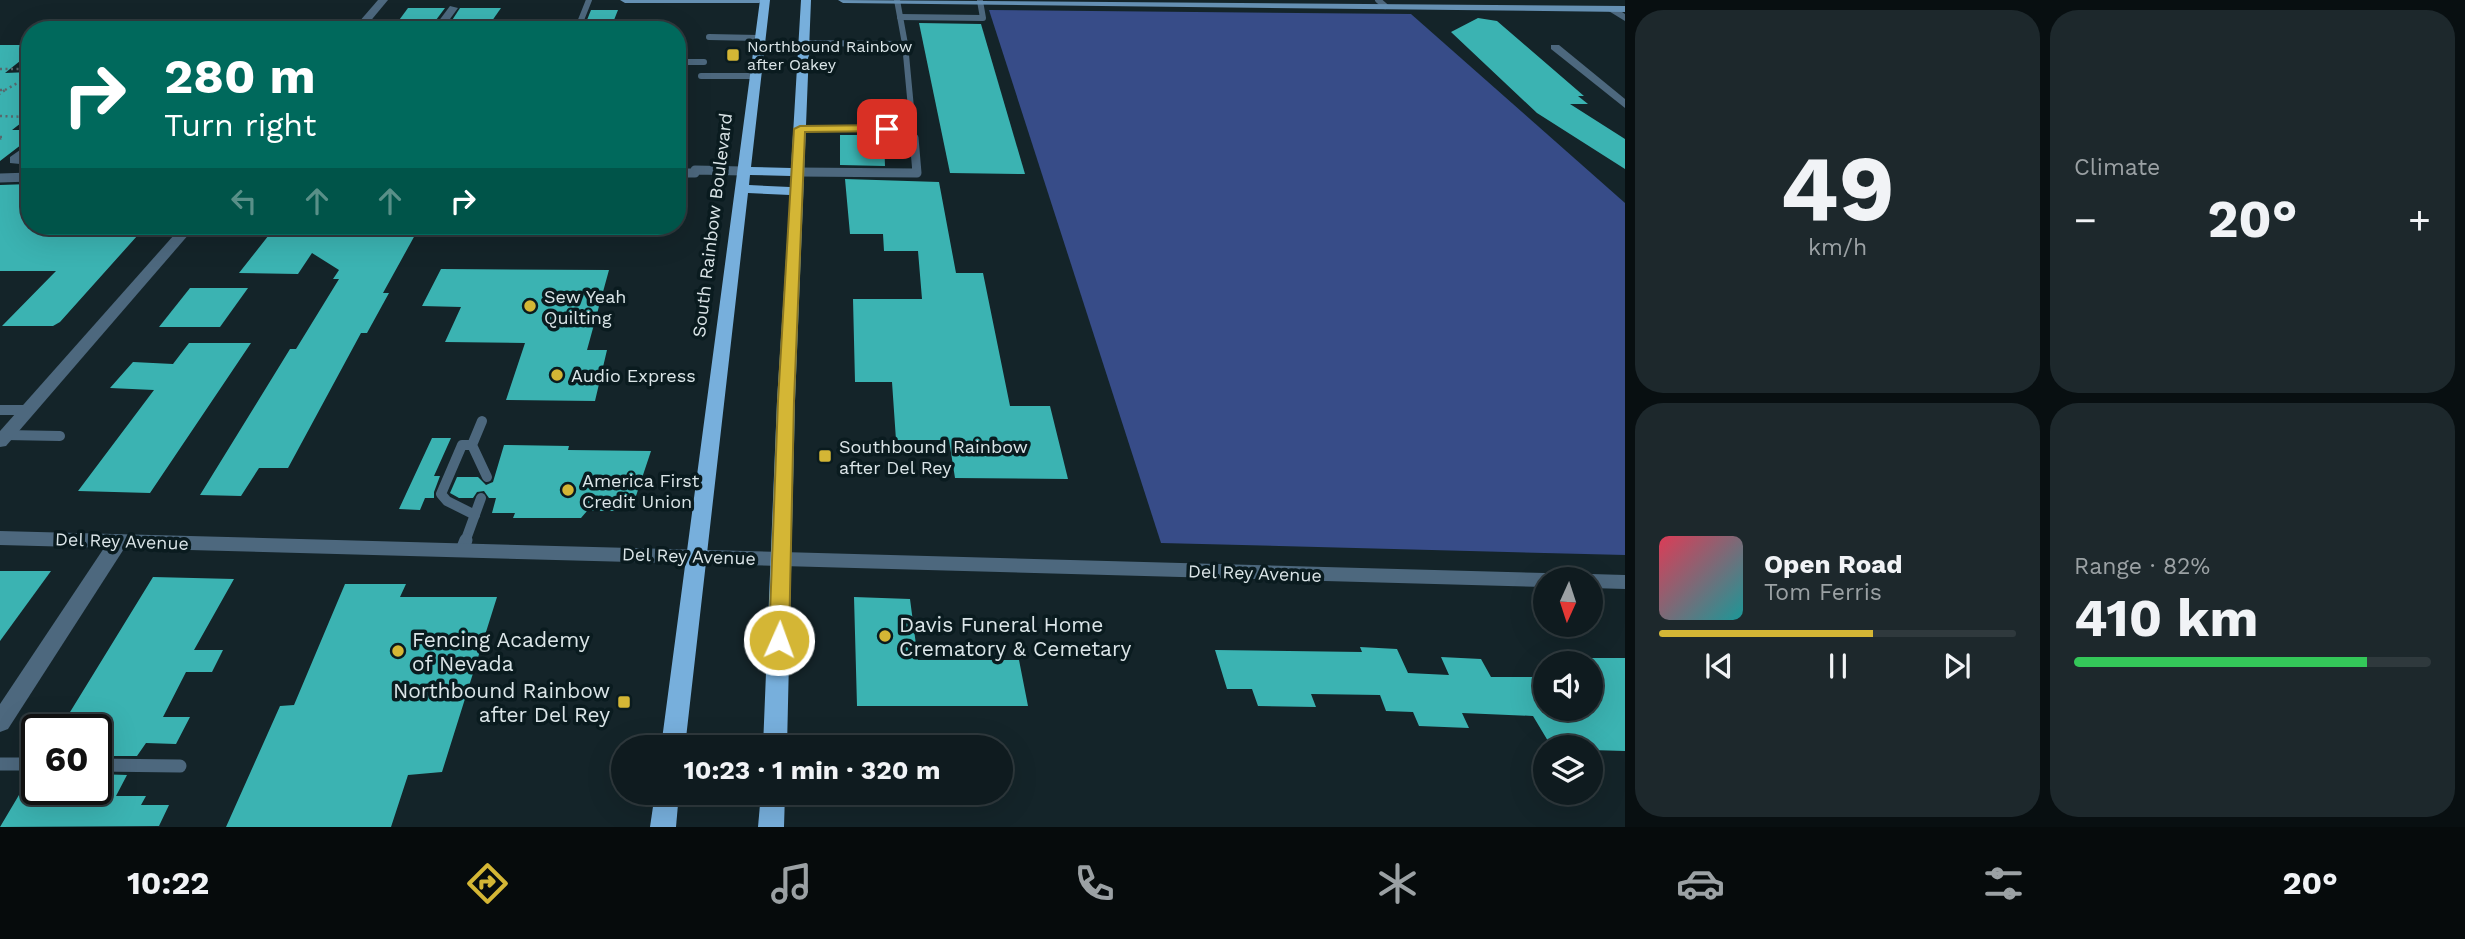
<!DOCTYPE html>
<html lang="en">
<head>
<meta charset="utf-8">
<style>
	body { margin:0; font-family:"Work Sans",sans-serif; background:#1d282c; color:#f1f3f6; height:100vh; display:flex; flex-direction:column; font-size:26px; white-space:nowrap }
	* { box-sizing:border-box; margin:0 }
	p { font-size:23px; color:#9ba1a4 }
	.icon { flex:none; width:38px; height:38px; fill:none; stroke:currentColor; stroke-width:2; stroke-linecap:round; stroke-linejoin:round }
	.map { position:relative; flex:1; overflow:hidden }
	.sheet { display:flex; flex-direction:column; gap:10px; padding:10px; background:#080f11; width:840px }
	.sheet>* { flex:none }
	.banner { position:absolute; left:21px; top:21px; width:665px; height:214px; border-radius:28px; box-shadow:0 7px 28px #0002,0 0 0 2px #2f393d; background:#00695c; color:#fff; overflow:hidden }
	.needle { width:46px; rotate:183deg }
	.buttons { position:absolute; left:1533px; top:567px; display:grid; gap:14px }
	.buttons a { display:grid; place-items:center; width:70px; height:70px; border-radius:50%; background:#0f1b1f; box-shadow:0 7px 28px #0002,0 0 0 2px #2f393d; font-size:35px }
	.speed { position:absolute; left:21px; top:714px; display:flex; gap:14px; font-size:35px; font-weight:700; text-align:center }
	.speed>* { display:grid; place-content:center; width:91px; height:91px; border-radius:50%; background:#0f1b1f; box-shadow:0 7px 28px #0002,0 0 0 2px #2f393d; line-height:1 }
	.speed .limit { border:4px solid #111; border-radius:10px; background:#fff; color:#111 }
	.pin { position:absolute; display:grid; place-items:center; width:60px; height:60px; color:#fff; margin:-30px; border-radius:14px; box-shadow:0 4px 10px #0006 }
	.me { position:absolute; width:77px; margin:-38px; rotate:2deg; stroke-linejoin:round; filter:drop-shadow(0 0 5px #0008) }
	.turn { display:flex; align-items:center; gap:24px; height:147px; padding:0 28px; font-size:32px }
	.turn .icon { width:91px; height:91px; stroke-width:2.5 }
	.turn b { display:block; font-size:49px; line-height:60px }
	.lanes { display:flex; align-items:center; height:66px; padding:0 28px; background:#0003; justify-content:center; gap:35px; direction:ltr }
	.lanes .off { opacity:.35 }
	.big { font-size:52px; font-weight:700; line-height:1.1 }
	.sheet .card { flex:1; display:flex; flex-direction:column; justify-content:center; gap:10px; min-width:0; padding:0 24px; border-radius:28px; background:#1d282c }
	.sheet .dial { align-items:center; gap:0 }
	.dial b { font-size:91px; line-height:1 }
	.song { display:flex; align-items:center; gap:21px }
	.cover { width:84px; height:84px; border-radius:10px; background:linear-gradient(135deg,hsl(350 70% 55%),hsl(180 70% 35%)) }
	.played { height:7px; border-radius:4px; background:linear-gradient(90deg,#d4b635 60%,#2f393d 60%) }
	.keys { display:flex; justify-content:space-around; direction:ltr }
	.heat { display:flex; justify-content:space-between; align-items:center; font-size:38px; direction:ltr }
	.charge { height:10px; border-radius:5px; background:linear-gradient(90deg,#34c759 82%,#2f393d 0) }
	.sheet .tiles { flex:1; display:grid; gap:10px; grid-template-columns:repeat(2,1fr) }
	.trip { position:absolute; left:611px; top:735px; width:402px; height:70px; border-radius:35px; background:#0f1b1f; box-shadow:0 7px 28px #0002,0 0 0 2px #2f393d; font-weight:700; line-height:70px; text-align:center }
	.menu { display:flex; height:112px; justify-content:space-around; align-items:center; background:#060b0c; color:#9ba1a4 }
	.menu .icon { width:49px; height:49px }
	.menu .on { color:#d4b635 }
	.menu b { font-size:32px; color:#f1f3f6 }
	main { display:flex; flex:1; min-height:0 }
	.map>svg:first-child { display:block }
</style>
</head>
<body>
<main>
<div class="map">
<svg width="1625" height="827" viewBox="0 0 1625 827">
	<rect width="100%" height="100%" fill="#142429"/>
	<path fill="#374c88" d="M 989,10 L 1411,14 L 1625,203 L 1625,555 L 1161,543 Z"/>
	<g fill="#3bb3b2">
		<path d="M 408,8 L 445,8 L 430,28 L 394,27 Z"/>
		<path d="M 460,8 L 501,8 L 487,28 L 447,28 Z"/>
		<path d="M 591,10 L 618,10 L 610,30 L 583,30 Z"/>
		<path d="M 1478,18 L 1497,21 L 1584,96 L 1578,96 L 1588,104 L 1570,104 L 1625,139 L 1625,169 L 1537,113 L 1451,32 Z"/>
		<path d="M 919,23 L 981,24 L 1025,174 L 950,173 Z"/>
		<path d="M 0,45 L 30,45 L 30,53 L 5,73 L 30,72 L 30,116 L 12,130 L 30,130 L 30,138 L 0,161 Z"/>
		<path d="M 840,135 L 884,135 L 885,166 L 840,165 Z"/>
		<path d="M 845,179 L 939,182 L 956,273 L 983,273 L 1010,406 L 1050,406 L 1068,479 L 955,478 L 949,440 L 896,440 L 892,382 L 855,382 L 853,299 L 922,299 L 918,251 L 884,251 L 883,234 L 850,234 Z"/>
		<path d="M 30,184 L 30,226 L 146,226 L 60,322 L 53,326 L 2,326 L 56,271 L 0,271 L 0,185 Z"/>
		<path d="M 276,226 L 420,226 L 383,293 L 389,293 L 367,333 L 361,333 L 288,468 L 259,468 L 241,496 L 200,495 L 290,349 L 296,349 L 339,279 L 333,279 L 339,270 L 312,253 L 298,274 L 239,273 Z"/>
		<path d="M 441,269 L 609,270 L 587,350 L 607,350 L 595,401 L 506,400 L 525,343 L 445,342 L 461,307 L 422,306 Z"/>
		<path d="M 190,288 L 248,288 L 220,327 L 159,327 Z"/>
		<path d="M 189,343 L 251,343 L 150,493 L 78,491 L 154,390 L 110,388 L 133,362 L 173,364 Z"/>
		<path d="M 432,438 L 451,438 L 434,476 L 440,476 L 434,492 L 434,498 L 425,498 L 420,510 L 399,509 Z"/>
		<path d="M 504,445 L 569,446 L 568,450 L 651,451 L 633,505 L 624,506 L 620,511 L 587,511 L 581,518 L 513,518 L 515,513 L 492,513 L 496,498 L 489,498 L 484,491 L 477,492 L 473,498 L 459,498 L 450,493 L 457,477 L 478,477 L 486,485 L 493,482 Z"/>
		<path d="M 0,571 L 51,571 L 0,641 Z"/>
		<path d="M 153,577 L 234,579 L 194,650 L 223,650 L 212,672 L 186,672 L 163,717 L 190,717 L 176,744 L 146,743 L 137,756 L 96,756 L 96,730 L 59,730 Z"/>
		<path d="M 345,584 L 406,584 L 400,597 L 497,597 L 442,772 L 408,775 L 391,827 L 226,827 L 280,706 L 294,705 Z"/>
		<path d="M 854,597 L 910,599 L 918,660 L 1019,660 L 1028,706 L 857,706 Z"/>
		<path d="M 1360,647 L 1397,649 L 1408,673 L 1449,675 L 1441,657 L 1481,659 L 1491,677 L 1545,677 L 1545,709 L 1591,709 L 1591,658 L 1625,658 L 1625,751 L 1591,750 L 1591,747 L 1577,747 L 1574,741 L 1548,741 L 1533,716 L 1462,713 L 1469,728 L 1419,726 L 1413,712 L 1386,711 L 1380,695 L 1311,694 L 1316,707 L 1258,706 L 1252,689 L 1227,689 L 1215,650 L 1362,652 Z"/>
		<path d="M 32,773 L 37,773 L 37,789 L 96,789 L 96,774 L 127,775 L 116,796 L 146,796 L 141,805 L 169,805 L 159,826 L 0,827 Z"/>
	</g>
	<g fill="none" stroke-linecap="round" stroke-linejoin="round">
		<g stroke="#5b686d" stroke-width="2.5" stroke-dasharray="2 3.5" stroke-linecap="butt">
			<path d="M 0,69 L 30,69"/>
			<path d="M 0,90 L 5,90 L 0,94"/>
			<path d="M 5,90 L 30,76"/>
			<path d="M 0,116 L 27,117 L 30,114"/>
			<path d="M 0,137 L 3,137 L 0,139"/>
		</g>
		<g stroke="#4d687e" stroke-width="6">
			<path d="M 897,0 L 905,44"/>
			<path d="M 1378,0 L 1385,6"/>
			<path d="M 900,17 L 983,18 L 980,1"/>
			<path d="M 577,30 L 589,0"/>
			<path d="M 709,37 L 759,38"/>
			<path d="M 804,43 L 905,44 L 914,140"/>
			<path d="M 677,62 L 704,62"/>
			<path d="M 701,76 L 754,76"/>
			<path d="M 800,129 L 913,129"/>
		</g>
		<g stroke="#4d687e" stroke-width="9">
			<path d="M 798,172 L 917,173 L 914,138"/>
			<path d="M 677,173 L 695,173 L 695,170 L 743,171"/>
			<path d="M 0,178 L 30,177"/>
		</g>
		<g stroke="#4d687e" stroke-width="10">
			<path d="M 0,410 L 28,410"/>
			<path d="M 482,421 L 472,445 L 487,477"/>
			<path d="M 6,435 L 60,436"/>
			<path d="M 472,445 L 462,445 L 441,494 L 447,501 L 475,515"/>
			<path d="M 465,542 L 481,498"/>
		</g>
		<g stroke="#4d687e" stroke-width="13">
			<path d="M 462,550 L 466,540"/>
			<path d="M 0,764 L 37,764"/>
			<path d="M 96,765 L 180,766"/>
		</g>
		<g fill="#4d687e" fill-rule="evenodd">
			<path d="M 378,0 L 388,0 L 363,30 L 352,30 Z"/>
			<path d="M 450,6 L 458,8 L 442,30 L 432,30 Z"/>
			<path d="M 1607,6 L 1613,6 L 1625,14 L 1625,21 L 1607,10 Z"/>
			<path d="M 520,21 L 561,22 L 566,25 L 564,30 L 520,27 L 491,30 Z"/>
			<path d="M 1551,45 L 1559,45 L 1625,99 L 1625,108 L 1551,49 Z"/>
			<path d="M 30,143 L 30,153 L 26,157 L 30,157 L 30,165 L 10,163 L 10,157 Z"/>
			<path d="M 182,226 L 196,226 L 6,446 L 0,447 L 0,431 Z"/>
			<path d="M 119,534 L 126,536 L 129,541 L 8,729 L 0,732 L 0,704 L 112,536 Z"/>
			<path d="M 782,552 L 1545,573 L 1552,575 L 1555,579 L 1545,579 L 1545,587 L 782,566 L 775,564 L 772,559 L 775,554 Z"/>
			<path d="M 1591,574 L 1625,575 L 1625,589 L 1591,588 L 1591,579 L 1582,579 Z"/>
		</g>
		<path fill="#4d687e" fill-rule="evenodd" d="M 0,531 L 782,552 L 789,554 L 792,559 L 789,564 L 782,566 L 0,545 Z"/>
		<g fill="#6590b3" fill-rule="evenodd">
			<path d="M 620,0 L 764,0 L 759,3 L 625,3 Z"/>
			<path d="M 838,0 L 1625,6 L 1625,12 L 843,3 Z"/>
		</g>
		<g fill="#77afdc" fill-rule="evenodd">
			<path d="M 760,0 L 770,0 L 751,167 L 791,168 L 801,0 L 811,0 L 795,401 L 787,747 L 763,747 L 777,401 L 790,195 L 748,193 L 685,747 L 661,747 ZM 750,175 L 791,176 L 790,187 L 749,185 Z"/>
			<path d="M 655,793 L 679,793 L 676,827 L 650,827 Z"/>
			<path d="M 761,793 L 785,793 L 784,827 L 758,827 Z"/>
		</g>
	</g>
	<path fill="#d4b635" stroke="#8a7622" stroke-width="2" d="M 887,125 L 891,126 L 891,131 L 805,132 L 794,401 L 789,640 L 786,645 L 779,647 L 772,645 L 769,640 L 778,401 L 794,129 L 800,126 Z"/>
	<g fill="#d4b635" stroke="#0a1b1f" stroke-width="2.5">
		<rect x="726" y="48" width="14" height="14" rx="3.5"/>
		<circle cx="530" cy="306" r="7"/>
		<circle cx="557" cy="375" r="7"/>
		<rect x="818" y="449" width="14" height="14" rx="3.5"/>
		<circle cx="568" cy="490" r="7"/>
		<circle cx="885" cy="636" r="7"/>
		<circle cx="398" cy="651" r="7"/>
		<rect x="617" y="695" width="14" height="14" rx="3.5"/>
	</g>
	<g text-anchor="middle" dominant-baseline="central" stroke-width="7" stroke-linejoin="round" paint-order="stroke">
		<g font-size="16" fill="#dbe5e8" stroke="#0a1b1f" text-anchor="start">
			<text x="747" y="46">Northbound Rainbow<tspan x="747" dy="18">after Oakey</tspan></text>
		</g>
		<g font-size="18" fill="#dbe5e8" stroke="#0a1b1f">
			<text transform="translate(712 225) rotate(-83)">South Rainbow Boulevard</text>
			<text transform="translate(122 541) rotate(2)">Del Rey Avenue</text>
			<text transform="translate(689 556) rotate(2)">Del Rey Avenue</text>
			<text transform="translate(1255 573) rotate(2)">Del Rey Avenue</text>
		</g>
		<g font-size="18" fill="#dbe5e8" stroke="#0a1b1f" text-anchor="start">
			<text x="544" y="296">Sew Yeah<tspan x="544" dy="21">Quilting</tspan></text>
			<text x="571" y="375">Audio Express</text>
			<text x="839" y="446">Southbound Rainbow<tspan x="839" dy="21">after Del Rey</tspan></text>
			<text x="582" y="480">America First<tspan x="582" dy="21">Credit Union</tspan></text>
		</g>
		<g font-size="21" fill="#dbe5e8" stroke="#0a1b1f" text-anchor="start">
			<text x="899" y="624">Davis Funeral Home<tspan x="899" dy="24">Crematory &amp; Cemetary</tspan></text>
			<text x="412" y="639">Fencing Academy<tspan x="412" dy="24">of Nevada</tspan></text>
			<text x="610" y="690" text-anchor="end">Northbound Rainbow<tspan x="610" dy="24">after Del Rey</tspan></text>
		</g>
	</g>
</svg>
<div class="buttons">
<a><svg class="needle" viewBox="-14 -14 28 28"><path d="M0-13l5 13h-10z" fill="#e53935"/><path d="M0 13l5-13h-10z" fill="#9ba1a4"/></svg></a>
<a><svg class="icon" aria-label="sound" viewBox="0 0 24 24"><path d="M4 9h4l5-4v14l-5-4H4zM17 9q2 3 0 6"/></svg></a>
<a><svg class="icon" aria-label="layers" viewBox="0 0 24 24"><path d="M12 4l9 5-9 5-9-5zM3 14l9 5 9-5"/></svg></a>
</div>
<div class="speed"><div class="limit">60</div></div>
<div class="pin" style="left:887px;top:129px;background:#d93025"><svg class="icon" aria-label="arrive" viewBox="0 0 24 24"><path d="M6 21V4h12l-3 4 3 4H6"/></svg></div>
<svg class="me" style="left:779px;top:640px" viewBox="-20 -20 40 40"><circle r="17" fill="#d4b635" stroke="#fff" stroke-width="3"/><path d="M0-11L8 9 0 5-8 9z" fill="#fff"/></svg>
<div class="trip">10:23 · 1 min · 320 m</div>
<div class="banner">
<div class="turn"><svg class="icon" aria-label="right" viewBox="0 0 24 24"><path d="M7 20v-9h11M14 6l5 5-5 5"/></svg><div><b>280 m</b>Turn right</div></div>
<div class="lanes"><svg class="icon off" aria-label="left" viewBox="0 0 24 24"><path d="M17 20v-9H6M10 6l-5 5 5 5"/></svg><svg class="icon off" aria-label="ahead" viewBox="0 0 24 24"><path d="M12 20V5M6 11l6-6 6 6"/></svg><svg class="icon off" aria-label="ahead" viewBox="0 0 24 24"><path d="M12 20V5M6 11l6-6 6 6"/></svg><svg class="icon" aria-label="right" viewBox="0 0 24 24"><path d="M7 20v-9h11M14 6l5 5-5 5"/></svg></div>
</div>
</div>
<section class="sheet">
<div class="tiles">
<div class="card dial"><b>49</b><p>km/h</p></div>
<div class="card"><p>Climate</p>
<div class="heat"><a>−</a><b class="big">20°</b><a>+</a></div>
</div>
<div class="card">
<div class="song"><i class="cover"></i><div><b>Open Road</b><p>Tom Ferris</p></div></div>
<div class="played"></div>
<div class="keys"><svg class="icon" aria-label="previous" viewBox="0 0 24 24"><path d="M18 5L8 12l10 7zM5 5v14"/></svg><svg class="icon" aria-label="pause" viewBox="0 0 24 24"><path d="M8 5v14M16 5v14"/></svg><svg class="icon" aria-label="next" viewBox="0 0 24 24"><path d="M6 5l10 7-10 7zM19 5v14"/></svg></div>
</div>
<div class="card"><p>Range · 82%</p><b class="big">410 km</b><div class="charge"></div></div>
</div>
</section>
</main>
<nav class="menu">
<b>10:22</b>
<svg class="icon on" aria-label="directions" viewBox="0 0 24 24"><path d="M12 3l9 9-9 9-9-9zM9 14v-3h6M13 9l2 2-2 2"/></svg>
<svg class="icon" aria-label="music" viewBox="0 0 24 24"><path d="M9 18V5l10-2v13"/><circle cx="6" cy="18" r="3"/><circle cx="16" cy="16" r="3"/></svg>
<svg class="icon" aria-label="phone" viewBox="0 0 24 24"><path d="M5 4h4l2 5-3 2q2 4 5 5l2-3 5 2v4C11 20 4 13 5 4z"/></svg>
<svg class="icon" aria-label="climate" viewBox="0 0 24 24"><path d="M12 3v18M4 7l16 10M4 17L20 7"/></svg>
<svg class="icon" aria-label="car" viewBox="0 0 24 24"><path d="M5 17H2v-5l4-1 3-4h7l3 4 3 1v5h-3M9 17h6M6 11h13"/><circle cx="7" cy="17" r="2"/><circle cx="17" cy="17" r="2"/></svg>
<svg class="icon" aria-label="filters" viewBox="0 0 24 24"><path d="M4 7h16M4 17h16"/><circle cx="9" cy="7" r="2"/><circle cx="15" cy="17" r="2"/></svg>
<b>20°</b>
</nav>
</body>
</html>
